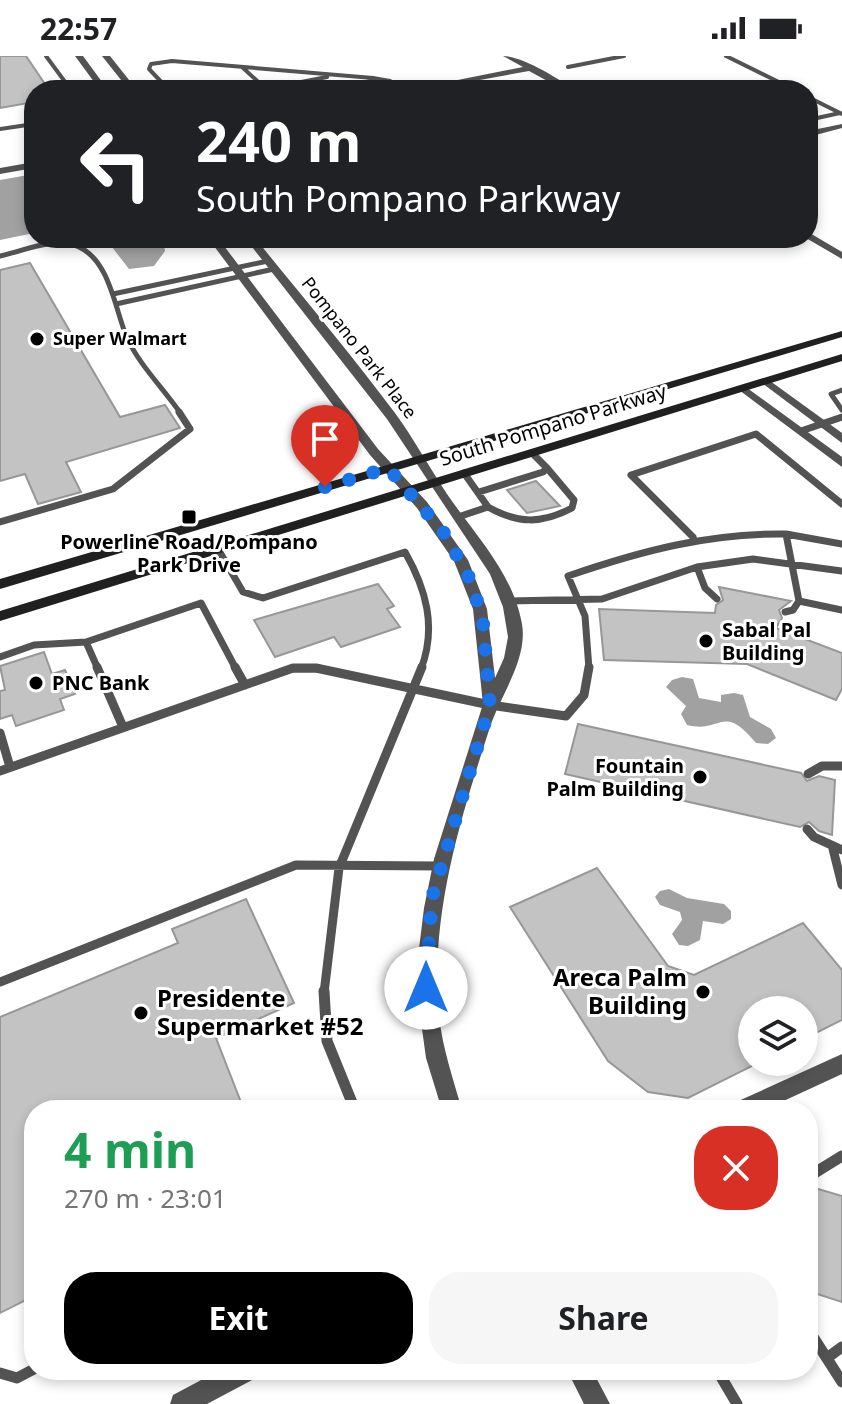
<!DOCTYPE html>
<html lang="en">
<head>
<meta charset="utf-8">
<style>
	body { margin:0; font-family:"Noto Sans",sans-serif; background:#f6f6f6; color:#202124; height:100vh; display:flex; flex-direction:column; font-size:30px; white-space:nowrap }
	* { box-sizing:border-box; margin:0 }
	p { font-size:26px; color:#757577 }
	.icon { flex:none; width:44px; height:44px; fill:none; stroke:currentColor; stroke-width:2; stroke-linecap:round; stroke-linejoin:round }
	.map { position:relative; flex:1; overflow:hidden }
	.details { position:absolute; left:24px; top:1044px; width:794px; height:280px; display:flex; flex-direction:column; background:#fff; border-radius:32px; box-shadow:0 4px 12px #0003 }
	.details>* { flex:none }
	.banner { position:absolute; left:24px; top:24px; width:794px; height:168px; border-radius:32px; box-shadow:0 4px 12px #0003; background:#202124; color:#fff; overflow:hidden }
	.tools { position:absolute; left:738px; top:940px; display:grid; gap:16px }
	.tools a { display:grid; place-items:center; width:80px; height:80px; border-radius:50%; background:#fff; box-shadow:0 4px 12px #0003; font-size:40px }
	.pin { position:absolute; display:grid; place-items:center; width:68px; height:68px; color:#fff; margin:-82px -34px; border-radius:50% 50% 50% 0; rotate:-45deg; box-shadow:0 0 8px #0007 }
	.pin .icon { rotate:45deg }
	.me { position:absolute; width:88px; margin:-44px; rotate:0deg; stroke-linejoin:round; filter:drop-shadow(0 0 6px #0008) }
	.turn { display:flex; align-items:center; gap:28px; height:168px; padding:0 40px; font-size:36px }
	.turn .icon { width:104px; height:104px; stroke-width:2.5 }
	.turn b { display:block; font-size:56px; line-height:68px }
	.round { display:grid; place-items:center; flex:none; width:84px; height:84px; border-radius:32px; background:#f6f6f6 }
	.overview { display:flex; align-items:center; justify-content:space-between; height:136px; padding:0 40px }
	h1 { font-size:48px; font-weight:700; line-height:60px; color:#1e9e55 }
	.action { display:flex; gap:16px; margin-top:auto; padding:16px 40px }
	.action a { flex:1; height:92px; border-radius:32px; background:#000; color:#fff; font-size:32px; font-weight:700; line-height:92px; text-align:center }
	.action a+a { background:#f6f6f6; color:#202124 }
	.status { display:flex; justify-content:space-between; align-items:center; height:56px; padding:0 40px; background:#fff; direction:ltr }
	.status svg { height:22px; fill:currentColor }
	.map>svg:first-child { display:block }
</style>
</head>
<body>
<div class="status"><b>22:57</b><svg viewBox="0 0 49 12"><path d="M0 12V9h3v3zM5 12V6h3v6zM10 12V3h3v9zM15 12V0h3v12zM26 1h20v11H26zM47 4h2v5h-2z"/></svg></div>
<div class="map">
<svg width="842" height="1348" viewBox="0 0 842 1348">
	<rect width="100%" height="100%" fill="#fff"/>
	<!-- water -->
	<path fill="#a1a1a1" d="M34,118V177L0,184V124Z
		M105,182H163L165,195L154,210L129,213Z
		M682,621L693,623L699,642L721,646V639L734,637L743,639L750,661L771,673L776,682L768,688L756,687C722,646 722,678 687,669L681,658L686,650L666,631L672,624Z
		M669,833L687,842L724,848L731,855V863L723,868L703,865L700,884L688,890L679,889L672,878L682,864L680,856L660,849L655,841L660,835Z"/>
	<!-- building -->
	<path fill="#c3c3c3" stroke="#979797" stroke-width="2" d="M0,0H26L49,34H34V46L0,52Z
		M30,207L120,361L165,349L180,372L66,406L81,436L38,448L25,418L0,425V214Z
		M536,425L560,450L527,457L507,434Z
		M378,528L394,550L387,553L400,571L341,591L334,581L275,601L254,564Z
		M719,531L791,545L779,554L782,562L776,572L842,597V633L836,644L747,608L604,604L599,553L715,557L716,549L723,544Z
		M44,596L52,618L65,614L75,638L60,643L64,654L16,670L12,659L0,663V635L5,634L0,610Z
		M578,668L801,717L807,725L819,720L835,724L832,779L819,775L809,766L800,771L565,718Z
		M597,812L668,910L694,919L803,867L842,914V964L804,983V954H752V1010L688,1042L648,1036L608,1005L510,851Z
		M246,843L294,947L216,982L244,1054H34V1240L0,1257V961L178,887L172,873Z
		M808,1130L842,1140V1246L808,1235Z"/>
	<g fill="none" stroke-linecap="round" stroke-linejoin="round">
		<!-- service-far4 -->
		<path stroke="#535353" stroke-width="4" d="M46,0L71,34
			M726,0L795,34
			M242,11L267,34
			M568,11L624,0
			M265,33L327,21
			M169,34L149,13L151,8L172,5L373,22L390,25L405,34
			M323,34L372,25
			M737,34L777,26
			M808,41L842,58
			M808,64L840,57
			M0,73L34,68"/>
		<!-- service-far3 -->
		<path stroke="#535353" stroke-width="5" d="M0,200C23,195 56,180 79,191C110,205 115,254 127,282C140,310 164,333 181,358
			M113,238L268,205
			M116,248L274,213
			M842,334L831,338L842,354"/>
		<!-- service-far2 -->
		<path stroke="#535353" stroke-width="7" d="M801,375L842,361
			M479,436L543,416L547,412L532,397
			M488,451C518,468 542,468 572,452L574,444L547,412
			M458,461L488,451L464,417
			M0,466L113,433L190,373L179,356
			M693,481L631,419L756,378L842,448
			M842,488L786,478L799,545L842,554
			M218,493L243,536L263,542L405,496C426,533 437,571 421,613
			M717,543L705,532L697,511L753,503L842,515
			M509,545L602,543L697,511
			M785,556L793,554L799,545
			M0,601L34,589L86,586
			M98,613L86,586L201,547L236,613
			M291,613H319
			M589,613L585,560L568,520C641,495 708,477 786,478"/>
		<!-- service-far1 -->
		<path stroke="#535353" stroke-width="9" d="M97,611L123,671
			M235,611L245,629
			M0,677L10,711
			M0,715L293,612H316L490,649L566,660L584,639L589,611
			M808,718L822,710H842
			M807,773L814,781L842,794
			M833,793L842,829
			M0,926L296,809L440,810
			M324,937L339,812L422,611"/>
		<!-- service -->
		<path stroke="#535353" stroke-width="11" d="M324,935L327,985L355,1054
			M808,1121L842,1100
			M808,1273L842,1326
			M827,1302L842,1291
			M717,1314L737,1348
			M0,1317L17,1322L34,1313"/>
		<!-- minor -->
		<path fill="#535353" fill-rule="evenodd" d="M503,0C522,0 558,22 574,34H564L529,15L425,34H408L523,11Z
			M842,68V72L808,81V75Z
			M34,106V112L0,118V112Z
			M808,176L842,196V203L806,182Z
			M766,322L842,377V387L762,327L760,325Z
			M743,329L842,401V411L739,334V330Z
			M842,998V1018L764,1054H731L734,1047Z
			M567,1314H592L610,1348H584Z"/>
		<!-- tertiary -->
		<path fill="#535353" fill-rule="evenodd" d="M75,0H83L108,34H100Z
			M102,0H110L137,34H129Z
			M208,182H218L378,393L427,446L468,504L487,553L495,622L504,602L508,581L503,551L490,518L387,363L245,182H255C302,240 350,297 395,357C414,383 429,411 447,438C475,479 513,517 522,568C528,603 501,638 490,671C461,761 432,852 438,948C440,985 452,1019 462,1054H442L426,1002L419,951L418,901L424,852L434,803L483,648L473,553L454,505L417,452L370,399Z
			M220,1314H257L254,1323L207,1348H170L173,1339Z"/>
		<!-- secondary -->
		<path fill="#202020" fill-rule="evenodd" d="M842,275V281L0,533V523Z
			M842,298V305L0,565V555Z"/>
	</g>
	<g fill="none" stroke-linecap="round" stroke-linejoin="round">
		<!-- route -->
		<path stroke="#1a73e8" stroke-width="14" stroke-dasharray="0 25.2" d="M325,431L388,412L445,478L472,527L483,567L490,649L432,842L426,932"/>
	</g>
	<!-- markers -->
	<g fill="#000" stroke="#fff" stroke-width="3">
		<circle cx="37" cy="283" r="8"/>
		<rect x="181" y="453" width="16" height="16" rx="4"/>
		<circle cx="706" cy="585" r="8"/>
		<circle cx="36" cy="627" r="8"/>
		<circle cx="700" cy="721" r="8"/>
		<circle cx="703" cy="936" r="8"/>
		<circle cx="141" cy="957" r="8"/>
	</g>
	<g text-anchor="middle" stroke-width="6" stroke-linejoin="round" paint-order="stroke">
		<!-- far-poi labels -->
		<g font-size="18" font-weight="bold" fill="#000" stroke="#fff" text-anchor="start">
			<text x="53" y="289">Super Walmart</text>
		</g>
		<!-- far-street labels -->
		<g font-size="18" fill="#000" stroke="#fff">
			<text transform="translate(359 292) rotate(52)" y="6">Pompano Park Place</text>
		</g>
		<!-- street labels -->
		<g font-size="20" fill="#000" stroke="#fff">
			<text transform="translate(553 369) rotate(-17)" y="7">South Pompano Parkway</text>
		</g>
		<!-- poi labels -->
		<g font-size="20" font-weight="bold" fill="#000" stroke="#fff" text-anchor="start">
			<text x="189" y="493" text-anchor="middle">Powerline Road/Pompano<tspan x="189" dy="23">Park Drive</tspan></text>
			<text x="722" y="581">Sabal Pal<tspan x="722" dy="23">Building</tspan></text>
			<text x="52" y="634">PNC Bank</text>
			<text x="684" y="717" text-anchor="end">Fountain<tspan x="684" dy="23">Palm Building</tspan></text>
		</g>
		<!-- near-poi labels -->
		<g font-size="24" font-weight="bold" fill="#000" stroke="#fff" text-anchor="end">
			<text x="687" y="930">Areca Palm<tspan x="687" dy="28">Building</tspan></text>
			<text x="157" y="951" text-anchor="start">Presidente<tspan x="157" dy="28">Supermarket #52</tspan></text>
		</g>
	</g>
</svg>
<div class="tools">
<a><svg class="icon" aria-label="layers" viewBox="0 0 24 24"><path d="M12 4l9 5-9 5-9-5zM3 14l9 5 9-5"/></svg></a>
</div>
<div class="pin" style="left:325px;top:431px;background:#d93025"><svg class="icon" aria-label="arrive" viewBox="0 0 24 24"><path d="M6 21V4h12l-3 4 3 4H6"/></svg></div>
<svg class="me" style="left:426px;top:932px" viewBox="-20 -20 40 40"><circle r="19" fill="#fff"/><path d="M0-13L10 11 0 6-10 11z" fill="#1a73e8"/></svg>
<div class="banner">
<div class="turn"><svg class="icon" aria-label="left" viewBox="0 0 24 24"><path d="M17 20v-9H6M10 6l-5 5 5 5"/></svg><div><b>240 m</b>South Pompano Parkway</div></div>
</div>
<section class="details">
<div class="overview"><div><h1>4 min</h1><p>270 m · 23:01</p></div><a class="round" style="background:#d93025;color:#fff"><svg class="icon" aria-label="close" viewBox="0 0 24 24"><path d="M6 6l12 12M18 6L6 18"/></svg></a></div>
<div class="action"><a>Exit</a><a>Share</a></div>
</section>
</div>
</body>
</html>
